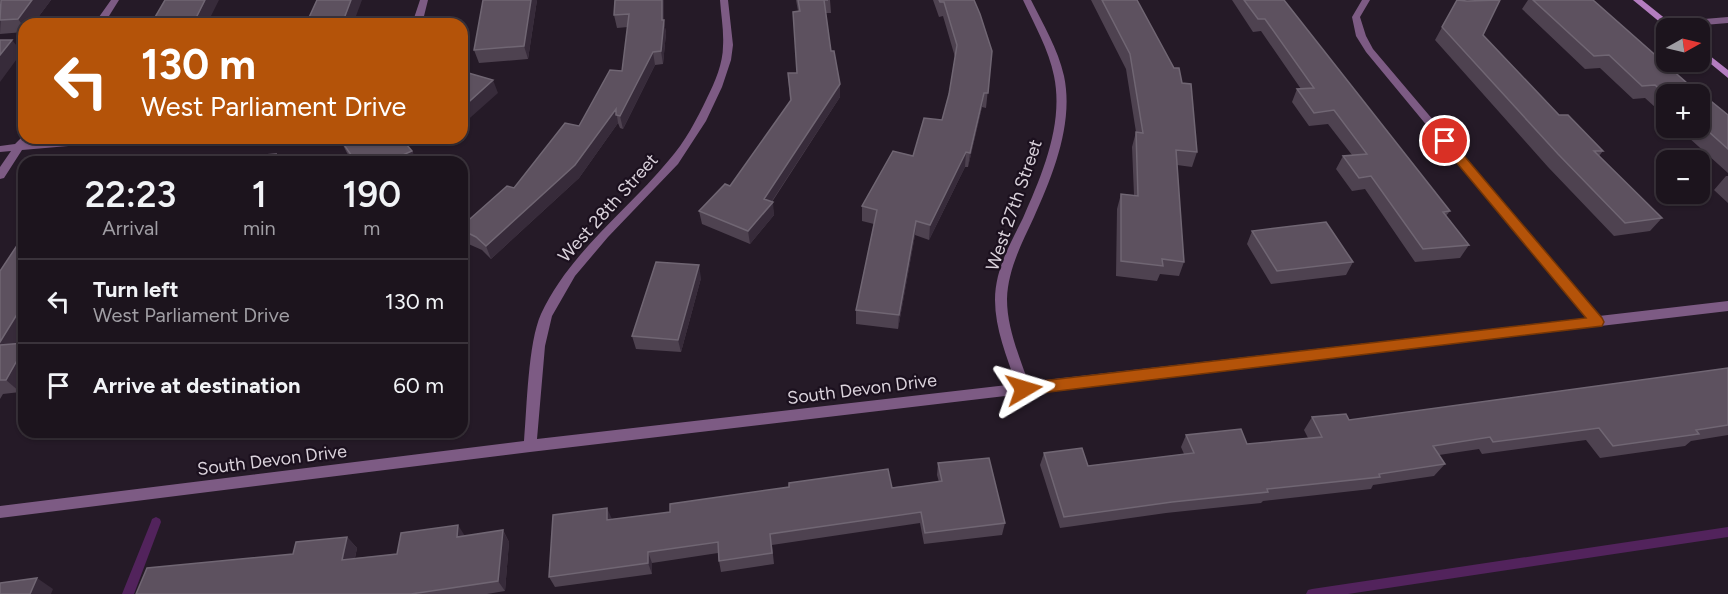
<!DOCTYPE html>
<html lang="en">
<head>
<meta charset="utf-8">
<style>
	body { margin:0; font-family:Figtree,sans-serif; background:#251d26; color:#f1f3f6; height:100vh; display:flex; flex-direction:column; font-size:22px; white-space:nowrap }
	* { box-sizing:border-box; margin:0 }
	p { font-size:20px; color:#a09ea4 }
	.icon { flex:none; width:33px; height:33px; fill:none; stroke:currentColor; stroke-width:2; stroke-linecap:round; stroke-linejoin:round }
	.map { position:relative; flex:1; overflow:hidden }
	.sheet { position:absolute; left:18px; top:156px; width:450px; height:282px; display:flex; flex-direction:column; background:#1c141d; border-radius:18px; box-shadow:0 2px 4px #0004,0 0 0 2px #3a333b }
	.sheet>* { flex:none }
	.guide { position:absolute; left:18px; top:18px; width:450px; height:126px; border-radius:18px; box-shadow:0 2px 4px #0004,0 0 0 2px #3a333b; background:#b45309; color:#fff; overflow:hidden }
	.needle { width:39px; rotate:82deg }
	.buttons { position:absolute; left:1656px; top:18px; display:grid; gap:12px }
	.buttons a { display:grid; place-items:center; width:54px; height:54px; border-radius:12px; background:#1c141d; box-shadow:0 2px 4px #0004,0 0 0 2px #3a333b; font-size:30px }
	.pin { position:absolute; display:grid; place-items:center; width:51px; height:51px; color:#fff; margin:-26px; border:3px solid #fff; border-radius:50%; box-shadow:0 2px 6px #0007 }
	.me { position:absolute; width:66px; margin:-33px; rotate:83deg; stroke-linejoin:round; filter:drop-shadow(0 0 4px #0008) }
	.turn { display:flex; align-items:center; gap:21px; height:126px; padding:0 24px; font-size:27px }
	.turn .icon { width:78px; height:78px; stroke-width:2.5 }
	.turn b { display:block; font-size:42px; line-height:51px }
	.eta { display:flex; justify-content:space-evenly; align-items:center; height:102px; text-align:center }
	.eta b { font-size:36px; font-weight:600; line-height:42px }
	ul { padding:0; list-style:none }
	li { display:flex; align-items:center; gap:18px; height:84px; padding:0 24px; border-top:2px solid #3a333b }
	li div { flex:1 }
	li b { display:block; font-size:22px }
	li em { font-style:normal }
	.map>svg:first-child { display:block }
</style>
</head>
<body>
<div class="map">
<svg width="1728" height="594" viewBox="0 0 1728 594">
	<rect width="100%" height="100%" fill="#251a27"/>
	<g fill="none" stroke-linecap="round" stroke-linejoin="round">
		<!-- stream -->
		<path fill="#52235c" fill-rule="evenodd" d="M156,517L160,519L161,522L134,594H122L151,522L152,519Z
			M1728,527V537L1348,594H1306L1308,590L1312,589Z"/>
		<!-- street -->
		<path fill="#7d5b84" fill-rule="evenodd" d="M111,0H119L104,24H94Z
			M420,0H428L422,24H412Z
			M720,0H728L733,45L731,60L722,87L706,121L678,164L608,237L575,276L552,316L545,346L537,439L1016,384C1007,357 995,329 995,300C995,270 1010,244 1023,218C1042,175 1064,124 1054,76C1049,50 1034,24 1023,0H1031C1043,24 1058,49 1064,76C1074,123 1053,175 1034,217C1022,243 1008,269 1007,299C1007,328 1019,355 1028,382L1586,318L1366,52L1356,36L1352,17L1362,0H1370L1360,17L1366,36L1373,49L1599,316L1728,301V311L530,452L0,518V506L524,441C527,407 528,343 541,314C570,252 626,212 669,160C685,142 697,119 707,98C715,82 723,63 723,46C724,31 721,15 720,0Z
			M1728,17V23L1668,28L1663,25L1668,22Z
			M24,135V138H30L27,143L88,138H131L126,141L22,150L4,178L0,179V167L11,151L0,152V146L15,144Z"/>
		<!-- secondary -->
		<path fill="#b47dc0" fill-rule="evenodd" d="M1633,0H1642L1677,28H1667Z
			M1700,48L1728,70V78L1700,55Z"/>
	</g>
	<!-- wall -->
	<path fill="#4e4250" d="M1,0H51L33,24H24V32L0,34Z
		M537,0L528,59L479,63L474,50Z
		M615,0L664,22L666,33L663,64L655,65L623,129L620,128L618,123L579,178L491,259L482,250L464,242L462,236V226L514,188L579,126L622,71L628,27L617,28L614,15Z
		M796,0H830L831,13H826L831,51L840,97L772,202L774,215L750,244L702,224L699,211L730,186L790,101L788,73H797L798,11Z
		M933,0H974L992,51L986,108L982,107L968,167H965L929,240L915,235L898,329L856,324V310L874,224L862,221V206L913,156L942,120L949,94L955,57L943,16L939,17Z
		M1091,0H1137L1197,152L1192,167L1177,165L1184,262L1179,276L1160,274L1157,281L1116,276L1117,209L1121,194L1134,195L1132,147L1136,132L1126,69Z
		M1232,0H1284L1450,211L1446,216L1469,245L1460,258L1415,262L1365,189L1352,191L1336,169L1343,156L1352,155L1328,124L1309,126L1292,102L1297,89H1301L1261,31L1253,32Z
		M1457,0L1483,35L1559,115L1603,151L1599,156L1662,218L1650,231L1614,236L1548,167L1435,40Z
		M1528,0H1593L1704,98L1728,115V173L1678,128H1700V94H1666V117L1645,98L1633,99L1600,68L1585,69L1522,9Z
		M340,139L412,151L417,162H354L347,153Z
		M1726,176H1728V203L1714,190Z
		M1252,231L1353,262L1346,275L1271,284L1247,244Z
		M24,235V337L21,343L20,392L3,394L0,399V271Z
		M701,278L681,352L636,349L632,336Z
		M1728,368V435L1691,441L1685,446L1600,458L1586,440L1482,454L1479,449L1439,455L1445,464L1434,476L1373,485L1371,489L1263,501L1261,503L1166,513L1060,528L1040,465L1044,453L1088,466L1184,454L1181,447L1186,435L1247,444L1308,438L1304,430L1312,417L1349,420Z
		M938,463L1005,523L1002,535L924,544L920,523L772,545L774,564L721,572L719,561L718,553L652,563V574L555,587L549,577L612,519L939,482L937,475Z
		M503,530L509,542L505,591L487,594H136L293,554L347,537L357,548L355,558L397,554L465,536Z"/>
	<!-- shaded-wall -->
	<path fill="#372b3a" d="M32,0H51L33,24H24V27L18,19Z
		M205,0H219L207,24H193Z
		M351,0H362L353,24H342Z
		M531,0H537L528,59L524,46Z
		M662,0H664V22L666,33L663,64L661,51Z
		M12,40L22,52L0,82V55Z
		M653,52L655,65L623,129L620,116Z
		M493,80L498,93L462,125V108Z
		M840,84V97L766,210L773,202L774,215L750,244L748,231L764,199Z
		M984,93L982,107L968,167L970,153Z
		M616,109L618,123L579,178L491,259L486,246Z
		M412,151L417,162H387Z
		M966,152L965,167L929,240L930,225Z
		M276,154L281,162H273Z
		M916,221L915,235L898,329L899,315Z
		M699,265L701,278L681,352L678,340Z
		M24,303V337L12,358L0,347V342Z
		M24,348V385L20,392L6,380Z
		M607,508L612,519L607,520Z
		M458,525L465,536L457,537Z
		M503,530L509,542L505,591L498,581Z
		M347,537L357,548L352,571L342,560Z
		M648,552L652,563V574L648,563Z
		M37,578L53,589L51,594H30Z"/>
	<!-- building -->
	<path fill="#5d515f" stroke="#706673" stroke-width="1.5" d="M1,0H32L18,19L0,20Z
		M165,0H205L193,24H151Z
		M317,0H351L342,24H306Z
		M483,0H531L524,46L474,50Z
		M615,0H662V20H664L661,51L653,52L620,116L616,115V109L575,165L486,246L476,237L462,230V226L507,186L514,188L565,123L579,126L610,70L622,71L629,14L614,15Z
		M798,0H828H824L831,51H834L840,84L764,199L773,202L748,231L699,211L725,184L730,186L791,100L788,73H797L793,12L800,11Z
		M939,0H974L980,14L992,51L988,93H984L970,153L966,152L930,225L916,221L899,315L856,310L877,210L862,206L893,151L913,156L924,118L942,120L949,94L957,45L944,2H940Z
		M1102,0H1137L1174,68H1179L1182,83L1191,84L1197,152L1176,150L1184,262L1162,259L1163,266L1121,261V194L1138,196L1136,132L1143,133L1130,54Z
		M1244,0H1284L1450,211L1443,212L1469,245L1423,249L1371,176L1359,178L1343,156L1367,154L1334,110L1314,113L1297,89L1314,88L1265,19H1258Z
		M1457,0L1467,1L1500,0L1483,35L1559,115H1568L1603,151H1594L1662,218L1625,223L1558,154L1442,27Z
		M1533,0H1593L1704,98H1707L1728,115V149L1700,124V94H1666V95L1655,85L1642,86L1609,55L1594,56Z
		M0,40H12L0,55Z
		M465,72L493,80L462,108V74Z
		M344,138H401L412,151L387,162H356L340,139Z
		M276,154L273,162H237L239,157Z
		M1326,222L1353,262L1277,271L1252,231Z
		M24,235V303L0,342V271Z
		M656,262L699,265L678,340L632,336Z
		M24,343V348L6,380H0V345Z
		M1728,368V425L1696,430L1699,434L1613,446L1599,428L1493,442L1490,437L1433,446L1445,464L1379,474L1380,477L1267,489L1268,492L1172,502L1064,517L1044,453L1082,448L1088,466L1194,453L1186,435L1241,429L1247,444L1322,437L1312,417L1346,414L1349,420Z
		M989,458L1005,523L925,533L921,512L770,534L772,553L719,561L718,542L648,552V563L549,577L553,515L607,508V520L670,512V504L789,487V483L888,469L892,488L942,481L938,463Z
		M458,525L457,537L503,530L498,581L411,594H136L147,568L293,554L296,542L347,537L342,560L397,554L401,533Z
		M37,578L30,594H0V583Z"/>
	<!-- route -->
	<path fill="#b45309" stroke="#753606" stroke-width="1.5" d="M1445,137L1449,138L1602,318L1604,322L1602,326L1024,395L1018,393L1016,389L1018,385L1024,383L1586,318L1441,144V138Z"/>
	<g text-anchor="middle" stroke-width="4.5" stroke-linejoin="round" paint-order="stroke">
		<!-- street labels -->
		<g font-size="18" fill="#dad2db" stroke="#1b101e">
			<text transform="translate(1014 205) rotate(-71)" y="6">West 27th Street</text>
			<text transform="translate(608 208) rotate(-48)" y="6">West 28th Street</text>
			<text transform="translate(862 389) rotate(-7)" y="6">South Devon Drive</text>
			<text transform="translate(272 460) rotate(-7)" y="6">South Devon Drive</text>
		</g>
	</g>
</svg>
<div class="buttons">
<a><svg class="needle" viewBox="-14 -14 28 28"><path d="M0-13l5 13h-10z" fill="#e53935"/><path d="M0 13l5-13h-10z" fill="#a09ea4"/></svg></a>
<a>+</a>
<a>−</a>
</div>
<div class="pin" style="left:1445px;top:141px;background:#d93025"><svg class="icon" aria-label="arrive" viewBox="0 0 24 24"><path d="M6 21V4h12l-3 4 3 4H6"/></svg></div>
<svg class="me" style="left:1024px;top:389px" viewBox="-20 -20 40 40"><path d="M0-17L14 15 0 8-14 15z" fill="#b45309" stroke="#fff" stroke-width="4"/></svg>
<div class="guide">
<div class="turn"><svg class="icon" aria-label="left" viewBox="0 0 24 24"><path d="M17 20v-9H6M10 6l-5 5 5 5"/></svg><div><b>130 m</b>West Parliament Drive</div></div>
</div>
<section class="sheet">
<div class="eta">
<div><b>22:23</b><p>Arrival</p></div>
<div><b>1</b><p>min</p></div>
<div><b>190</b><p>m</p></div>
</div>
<ul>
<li><svg class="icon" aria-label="left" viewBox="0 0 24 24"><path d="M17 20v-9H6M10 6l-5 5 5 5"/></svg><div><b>Turn left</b><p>West Parliament Drive</p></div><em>130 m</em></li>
<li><svg class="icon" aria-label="arrive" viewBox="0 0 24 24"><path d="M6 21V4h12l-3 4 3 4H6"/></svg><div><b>Arrive at destination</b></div><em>60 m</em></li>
</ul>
</section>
</div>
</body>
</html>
